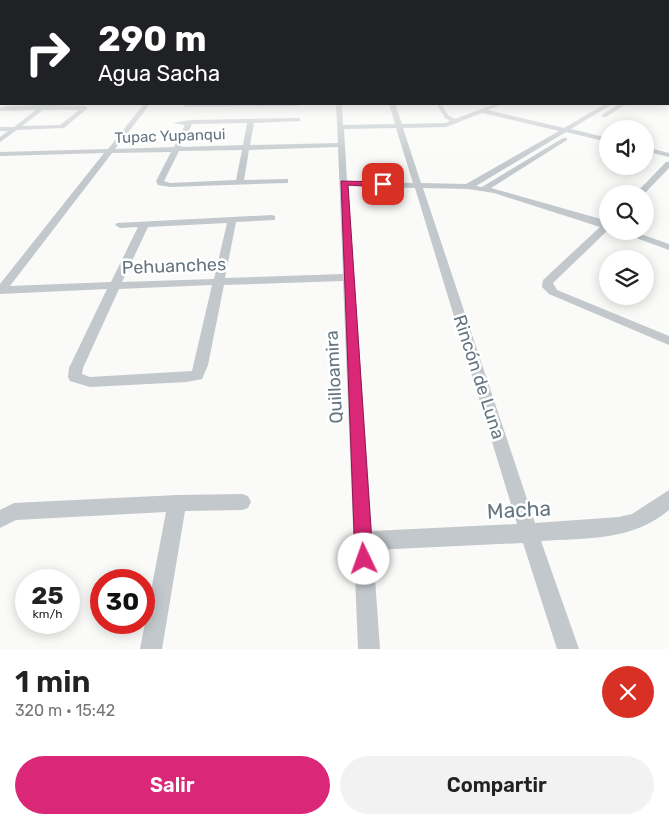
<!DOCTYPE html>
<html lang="es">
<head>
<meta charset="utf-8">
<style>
	body { margin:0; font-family:Rubik,sans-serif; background:#f2f2f2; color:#222; height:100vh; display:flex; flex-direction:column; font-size:19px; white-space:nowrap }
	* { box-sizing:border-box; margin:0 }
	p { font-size:16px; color:#767676 }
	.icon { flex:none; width:28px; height:28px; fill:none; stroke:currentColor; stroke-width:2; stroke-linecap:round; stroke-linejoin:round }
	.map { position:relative; height:649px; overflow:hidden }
	.panel { display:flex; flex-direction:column; background:#fff; flex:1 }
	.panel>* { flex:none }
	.hud { position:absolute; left:0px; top:0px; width:670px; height:105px; box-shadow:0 2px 12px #0003; background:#202124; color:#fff; overflow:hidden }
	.buttons { position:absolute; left:599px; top:120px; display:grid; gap:10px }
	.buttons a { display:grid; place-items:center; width:55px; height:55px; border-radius:50%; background:#fff; box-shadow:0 2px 12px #0003; font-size:25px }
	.speed { position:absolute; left:15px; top:569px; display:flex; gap:10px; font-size:25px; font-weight:700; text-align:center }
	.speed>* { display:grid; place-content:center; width:65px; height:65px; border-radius:50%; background:#fff; box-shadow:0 2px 12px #0003; line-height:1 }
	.speed small { font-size:12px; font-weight:400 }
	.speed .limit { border:8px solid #d22; background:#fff; color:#111 }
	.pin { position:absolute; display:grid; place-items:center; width:42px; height:42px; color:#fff; margin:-21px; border-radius:10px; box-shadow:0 2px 8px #0006 }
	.me { position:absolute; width:55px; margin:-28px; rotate:357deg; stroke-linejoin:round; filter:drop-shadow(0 0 4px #0008) }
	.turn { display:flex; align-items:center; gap:18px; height:105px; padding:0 15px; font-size:22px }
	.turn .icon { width:65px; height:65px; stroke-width:2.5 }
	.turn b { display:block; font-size:35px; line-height:42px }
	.round { display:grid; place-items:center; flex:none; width:52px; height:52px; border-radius:26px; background:#f2f2f2 }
	.head { display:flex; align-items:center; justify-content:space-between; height:85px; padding:0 15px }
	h1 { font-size:30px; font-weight:600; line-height:38px }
	.action { display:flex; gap:10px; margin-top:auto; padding:10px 15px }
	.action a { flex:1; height:58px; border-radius:30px; background:#db2777; color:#fff; font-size:20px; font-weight:600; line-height:58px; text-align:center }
	.action a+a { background:#f2f2f2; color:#222 }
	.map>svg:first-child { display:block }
</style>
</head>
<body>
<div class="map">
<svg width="669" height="649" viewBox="0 0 669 649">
	<rect width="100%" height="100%" fill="#fafaf8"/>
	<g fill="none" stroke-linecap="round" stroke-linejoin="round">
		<!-- minor -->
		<path fill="#c3c8cc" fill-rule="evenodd" d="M0,89H1V93H0Z
			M144,104H150L115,149L174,147L185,125L173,123L190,120L299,118L301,121L254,123L250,145L338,143L336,104H342L343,125L395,124L389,104H395L402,124L445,123L450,121L445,118L437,104H446L442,106L449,116L455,119L495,104H502L488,110L564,128L605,104H612L571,129L608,138V142L566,132L476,186L482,187L563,138H567V140L491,188L608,221V230L553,283L557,290L669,336V345L549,294L542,287L543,280L600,227L494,193L468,189L423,188L535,523L619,517L632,514L669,490V510C633,541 586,538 541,541L579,649H557L523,543L373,550L380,649H358L343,281L224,285L208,365L202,379L187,382L90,387L70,381L68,377L69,368L107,289L0,294V284L104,153L0,156V152L108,149ZM482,113L559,131L466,184L421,183L403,128L446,127ZM247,123L243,145L181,147L192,124ZM396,128L413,183L347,181L344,129ZM338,147L343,274L225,278L236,222L275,220V216L272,215L117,223L115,225L120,228L138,227L111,282L10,286L112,153L171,152L156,181L158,185L170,187L285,183H288V179L244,180L249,150ZM242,150L236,180L170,183L164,181L179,151ZM348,186L415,188L517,524L372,531ZM227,223L214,279L122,282L148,227ZM212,285L192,371L90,377L82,374L83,368L119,289Z
			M185,104H300L297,106L183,107Z
			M619,104H626L606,117H602V115Z
			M44,105L85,106L88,108L64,128L17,130L0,142V137L8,131H0V127H14L36,110L0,111V107ZM43,110H79L60,125L22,126Z
			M645,147L669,153V157L645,151Z
			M666,162H669V168L644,194H635Z
			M617,231H632L669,244V250Z
			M242,494L248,496L251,502L248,508L242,510L185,511L162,649H140L166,512L16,520L0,528V510L14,503L177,495Z"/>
	</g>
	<!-- sky -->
	<linearGradient id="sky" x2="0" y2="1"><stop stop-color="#96bcdc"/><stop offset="0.45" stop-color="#fdfdfc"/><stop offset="1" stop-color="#fdfdfc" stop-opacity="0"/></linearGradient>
	<rect width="669" height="165" fill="url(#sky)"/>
	<!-- route -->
	<path fill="#db2777" stroke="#8e194d" d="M341,181L383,182L387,184L383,187L348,185L373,559L370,565L364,568L358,565L355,559Z"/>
	<g text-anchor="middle" stroke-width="5" stroke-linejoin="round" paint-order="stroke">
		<!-- far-street labels -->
		<g font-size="15" fill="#657683" stroke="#fff">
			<text transform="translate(170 136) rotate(-2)" y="5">Tupac Yupanqui</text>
		</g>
		<!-- street labels -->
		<g font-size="18" fill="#657683" stroke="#fff">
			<text transform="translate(174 266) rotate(-2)" y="6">Pehuanches</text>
			<text transform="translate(334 377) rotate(-93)" y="6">Quilloamira</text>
			<text transform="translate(479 377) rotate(72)" y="6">Rincón de Luna</text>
		</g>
		<!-- near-street labels -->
		<g font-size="21" fill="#657683" stroke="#fff">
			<text transform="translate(519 510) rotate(-3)" y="7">Macha</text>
		</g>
	</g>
</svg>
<div class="buttons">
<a><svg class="icon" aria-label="sound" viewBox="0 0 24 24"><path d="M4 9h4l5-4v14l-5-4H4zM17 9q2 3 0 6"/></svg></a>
<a><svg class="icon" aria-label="search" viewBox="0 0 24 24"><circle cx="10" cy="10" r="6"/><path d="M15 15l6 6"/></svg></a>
<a><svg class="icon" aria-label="layers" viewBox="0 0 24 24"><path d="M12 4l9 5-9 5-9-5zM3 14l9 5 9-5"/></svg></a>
</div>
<div class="speed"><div>25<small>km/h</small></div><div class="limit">30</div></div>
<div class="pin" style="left:383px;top:184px;background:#d93025"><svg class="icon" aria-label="arrive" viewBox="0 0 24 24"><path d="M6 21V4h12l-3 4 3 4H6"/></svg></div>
<svg class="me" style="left:364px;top:559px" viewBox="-20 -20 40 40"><circle r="19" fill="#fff"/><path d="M0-13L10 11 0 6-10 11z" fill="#db2777"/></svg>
<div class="hud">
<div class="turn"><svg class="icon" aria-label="right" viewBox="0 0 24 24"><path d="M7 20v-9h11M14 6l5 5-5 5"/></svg><div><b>290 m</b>Agua Sacha</div></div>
</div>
</div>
<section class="panel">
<div class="head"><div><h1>1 min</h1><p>320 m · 15:42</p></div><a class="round" style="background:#d93025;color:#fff"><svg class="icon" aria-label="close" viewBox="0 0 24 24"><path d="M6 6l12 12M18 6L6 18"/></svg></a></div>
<div class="action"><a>Salir</a><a>Compartir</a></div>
</section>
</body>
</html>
